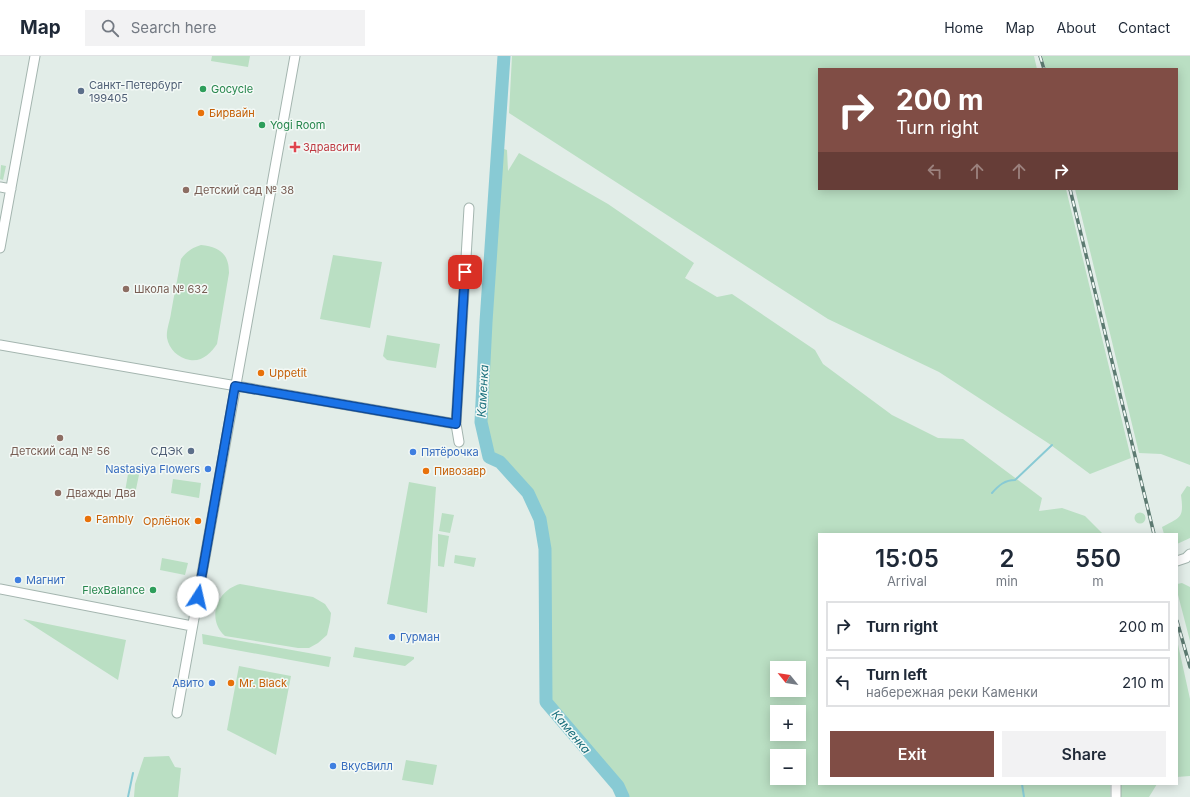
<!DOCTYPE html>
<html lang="en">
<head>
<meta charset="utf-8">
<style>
	body { margin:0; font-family:Inter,sans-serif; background:#f2f2f3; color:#1f2937; height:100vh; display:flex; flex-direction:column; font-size:15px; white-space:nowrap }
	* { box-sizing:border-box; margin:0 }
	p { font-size:13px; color:#747a83 }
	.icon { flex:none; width:22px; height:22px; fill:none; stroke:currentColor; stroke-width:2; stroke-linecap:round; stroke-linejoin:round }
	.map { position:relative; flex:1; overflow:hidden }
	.sheet { position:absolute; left:818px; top:477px; width:360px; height:252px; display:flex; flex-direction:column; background:#fff; border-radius:0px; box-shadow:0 2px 10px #0003 }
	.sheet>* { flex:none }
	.hud { position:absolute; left:818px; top:12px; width:360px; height:122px; border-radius:0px; box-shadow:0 2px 10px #0003; background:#804d45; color:#fff; overflow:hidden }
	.needle { width:26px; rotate:300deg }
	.tools { position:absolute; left:770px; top:605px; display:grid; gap:8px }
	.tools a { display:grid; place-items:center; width:36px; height:36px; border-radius:0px; background:#fff; box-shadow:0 2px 10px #0003; font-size:20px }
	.pin { position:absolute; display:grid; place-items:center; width:34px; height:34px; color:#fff; margin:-17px; border-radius:8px; box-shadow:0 2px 6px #0006 }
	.me { position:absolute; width:44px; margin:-22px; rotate:10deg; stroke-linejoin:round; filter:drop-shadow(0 0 3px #0008) }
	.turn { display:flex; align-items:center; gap:14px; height:84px; padding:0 12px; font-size:18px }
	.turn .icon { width:52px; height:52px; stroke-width:2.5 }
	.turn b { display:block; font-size:28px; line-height:34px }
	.lanes { display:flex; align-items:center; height:38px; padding:0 12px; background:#0003; justify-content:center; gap:20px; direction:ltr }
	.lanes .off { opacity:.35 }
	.eta { display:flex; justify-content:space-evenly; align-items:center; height:68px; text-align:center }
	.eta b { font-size:24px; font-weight:600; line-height:28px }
	.action { display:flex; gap:8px; margin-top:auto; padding:8px 12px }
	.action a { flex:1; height:46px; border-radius:0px; background:#804d45; color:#fff; font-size:16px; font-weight:600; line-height:46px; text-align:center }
	.action a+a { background:#f2f2f3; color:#1f2937 }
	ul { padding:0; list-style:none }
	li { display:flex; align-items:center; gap:12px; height:50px; margin:0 8px 6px; padding:0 4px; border:2px solid #e0e1e3; border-radius:0px }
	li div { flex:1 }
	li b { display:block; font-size:15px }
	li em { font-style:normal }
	header { display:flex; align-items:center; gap:24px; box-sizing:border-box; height:56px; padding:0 20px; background:#fff; border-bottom:1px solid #e0e1e3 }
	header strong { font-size:19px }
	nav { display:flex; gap:22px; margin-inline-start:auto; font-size:14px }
	.search { width:280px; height:36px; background:#f2f2f3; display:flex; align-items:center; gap:10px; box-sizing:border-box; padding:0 14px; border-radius:0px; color:#747a83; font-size:15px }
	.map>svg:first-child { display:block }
</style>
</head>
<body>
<header>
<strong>Map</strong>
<div class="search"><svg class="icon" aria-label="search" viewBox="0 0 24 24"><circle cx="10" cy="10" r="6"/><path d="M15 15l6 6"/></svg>Search here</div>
<nav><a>Home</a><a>Map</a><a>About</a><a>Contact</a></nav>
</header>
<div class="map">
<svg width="1190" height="741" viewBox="0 0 1190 741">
	<rect width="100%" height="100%" fill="#e2ede8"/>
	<!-- green -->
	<path fill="#badfc3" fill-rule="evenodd" d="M212,0H250L248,11L211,5Z
		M512,0H1034L1037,13H819V133H1066L1131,402L1090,418L1048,387L939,316L828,263L509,57Z
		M1042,0H1190V409L1161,398L1139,397L1075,133H1177V13H1046Z
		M498,91L507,94L508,115L519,97L608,148L694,207L685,222L717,241L732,238L815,294L823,308L892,359L938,382L963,383L1042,442L1039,455L1062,452L1085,460L1103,478H819V728H1110V741H627L622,729L549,648L548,514L544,461L528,437L500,406L489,401L481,366L486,266ZM777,612H799V634H777ZM777,656H799V678H777ZM777,700H799V722H777Z
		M1,109L6,110L3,124L0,123Z
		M201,189C220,191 229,198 229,217L217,288C211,297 202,306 190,304C178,302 169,293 167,282C166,274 170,265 171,257C174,239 178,221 181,203C187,195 192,192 201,189Z
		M333,199L382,206L370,272L320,263Z
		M387,279L440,288L436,312L387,304L383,300Z
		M129,412L140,414L135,438L125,436Z
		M173,423L201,427L199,442L171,437Z
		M409,426L436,431L427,557L387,548Z
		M1187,430L1190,431V482L1177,488V478H1164L1162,471C1181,461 1184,462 1181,439Z
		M1134.5 462a5.5 5.5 0 1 1 11 0a5.5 5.5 0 1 1-11 0Z
		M442,457L454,459L450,477L439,475Z
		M438,478L449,480L444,511L438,510Z
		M455,499L476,502L474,511L454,507Z
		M162,502L188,507L185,519L160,514Z
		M1182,527L1190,531V585L1177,535V528Z
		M240,528L313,541L325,548L331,557L330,566L327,579L318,587L309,592H298L225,580C206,563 217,534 240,528Z
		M23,563L126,584L118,624Z
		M202,578L331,601L329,611L203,588Z
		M1177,584L1190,643V720L1177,721Z
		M355,591L414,601V603L405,610L353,601Z
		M239,610L291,620L276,699L227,674Z
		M169,700L175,711L181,712L178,741H134L135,728L144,701Z
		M406,704L437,709L433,729L402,724Z
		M1121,728H1157L1149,741H1121Z"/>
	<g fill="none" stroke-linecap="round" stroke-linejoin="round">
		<!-- stream -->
		<path stroke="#88cad4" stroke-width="2" d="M992,437C999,429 1005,424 1015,424L1052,389
			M1022,728L1024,741
			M128,741L133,717"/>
		<!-- river -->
		<path stroke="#88cad4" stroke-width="13" d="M504,0L486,266L481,366L489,401L500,406L528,437L540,463L545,493L546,646L618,730L623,741"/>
		<!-- minor casing -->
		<g stroke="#a4b5af" stroke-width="11">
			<path id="minor" d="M0,131L11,133
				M0,192L35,0
				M0,289L456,368
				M459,386L456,368L469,152
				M1177,505L1186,502L1190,498
				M0,533L192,570
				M177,657L295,0
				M1116,741V728"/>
		</g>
		<!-- minor -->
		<use href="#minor" stroke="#fff" stroke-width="9"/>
		<!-- rail casing -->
		<g stroke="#5c7a71" stroke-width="3.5">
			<path id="rail" d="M1040,0L1044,13
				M1070,133L1154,478
				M1177,565L1190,611"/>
		</g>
		<!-- rail -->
		<use href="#rail" stroke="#f3f9f6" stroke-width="2" stroke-dasharray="6" stroke-linecap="butt"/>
	</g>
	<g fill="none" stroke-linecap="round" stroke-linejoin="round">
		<!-- route casing -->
		<g stroke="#114b97" stroke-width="10">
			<path id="route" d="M198,541L235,330L456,368L465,216"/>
		</g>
		<!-- route -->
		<use href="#route" stroke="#1a73e8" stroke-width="7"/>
	</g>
	<!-- markers -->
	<g fill="#2e9e5b" stroke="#f3f9f6" stroke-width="1.5">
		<circle cx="203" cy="33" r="4"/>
		<circle cx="262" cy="69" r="4"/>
		<circle cx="153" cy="534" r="4"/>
	</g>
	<g fill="#5c6f8a" stroke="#f3f9f6" stroke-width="1.5">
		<circle cx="81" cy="35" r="4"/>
		<circle cx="191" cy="395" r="4"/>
	</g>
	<g fill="#e8710a" stroke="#f3f9f6" stroke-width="1.5">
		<circle cx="201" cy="57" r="4"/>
		<circle cx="261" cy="317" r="4"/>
		<circle cx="426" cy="415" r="4"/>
		<circle cx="88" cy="463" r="4"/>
		<circle cx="198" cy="465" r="4"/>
		<circle cx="231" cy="627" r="4"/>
	</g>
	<path fill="#e0444e" stroke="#f3f9f6" stroke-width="1.5" d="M293 85h4v4h4v4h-4v4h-4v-4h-4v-4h4z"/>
	<g fill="#8d6e63" stroke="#f3f9f6" stroke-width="1.5">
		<circle cx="186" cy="134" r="4"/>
		<circle cx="126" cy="233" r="4"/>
		<circle cx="60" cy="382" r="4"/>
		<circle cx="58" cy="437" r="4"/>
	</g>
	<g fill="#3f7fe0" stroke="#f3f9f6" stroke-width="1.5">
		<circle cx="413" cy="396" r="4"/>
		<circle cx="208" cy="413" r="4"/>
		<circle cx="18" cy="524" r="4"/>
		<circle cx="392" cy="581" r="4"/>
		<circle cx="212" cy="627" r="4"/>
		<circle cx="333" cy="710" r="4"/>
	</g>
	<g text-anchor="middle" stroke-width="3" stroke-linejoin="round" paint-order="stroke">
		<!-- service labels -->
		<g font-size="11" fill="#4e5e75" stroke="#f3f9f6" text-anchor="start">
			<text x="89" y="33">Санкт-Петербург<tspan x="89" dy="13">199405</tspan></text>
			<text x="183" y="399" text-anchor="end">СДЭК</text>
		</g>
		<!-- leisure labels -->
		<g font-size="11" fill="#27864d" stroke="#f3f9f6" text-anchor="start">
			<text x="211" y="37">Gocycle</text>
			<text x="270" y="73">Yogi Room</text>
			<text x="145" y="538" text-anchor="end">FlexBalance</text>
		</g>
		<!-- food labels -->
		<g font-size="11" fill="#c56008" stroke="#f3f9f6" text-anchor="start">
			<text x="209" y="61">Бирвайн</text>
			<text x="269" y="321">Uppetit</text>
			<text x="434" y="419">Пивозавр</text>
			<text x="96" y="467">Fambly</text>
			<text x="190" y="469" text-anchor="end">Орлёнок</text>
			<text x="239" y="631">Mr. Black</text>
		</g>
		<!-- health labels -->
		<g font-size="11" fill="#be3a42" stroke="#f3f9f6" text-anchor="start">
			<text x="303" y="95">Здравсити</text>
		</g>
		<!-- education labels -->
		<g font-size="11" fill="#785e54" stroke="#f3f9f6" text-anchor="start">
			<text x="194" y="138">Детский сад № 38</text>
			<text x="134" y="237">Школа № 632</text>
			<text x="60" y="399" text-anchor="middle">Детский сад № 56</text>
			<text x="66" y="441">Дважды Два</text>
		</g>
		<!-- shop labels -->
		<g font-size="11" fill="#366cbe" stroke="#f3f9f6" text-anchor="start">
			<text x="421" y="400">Пятёрочка</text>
			<text x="200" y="417" text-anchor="end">Nastasiya Flowers</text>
			<text x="26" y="528">Магнит</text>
			<text x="400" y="585">Гурман</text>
			<text x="204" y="631" text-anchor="end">Авито</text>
			<text x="341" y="714">ВкусВилл</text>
		</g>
		<!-- water labels -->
		<g font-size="12" font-style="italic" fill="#196f7d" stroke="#f3f9f6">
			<text transform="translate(483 335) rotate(-87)" y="4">Каменка</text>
			<text transform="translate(571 676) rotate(50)" y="4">Каменка</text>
		</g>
	</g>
</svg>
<div class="tools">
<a><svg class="needle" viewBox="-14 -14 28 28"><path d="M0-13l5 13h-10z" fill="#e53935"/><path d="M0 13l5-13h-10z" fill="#747a83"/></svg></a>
<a>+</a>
<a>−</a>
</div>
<div class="pin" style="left:465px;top:216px;background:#d93025"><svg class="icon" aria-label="arrive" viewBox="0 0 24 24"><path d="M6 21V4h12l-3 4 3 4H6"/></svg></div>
<svg class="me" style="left:198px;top:541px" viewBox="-20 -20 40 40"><circle r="19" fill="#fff"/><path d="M0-13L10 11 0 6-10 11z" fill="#1a73e8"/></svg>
<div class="hud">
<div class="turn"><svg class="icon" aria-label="right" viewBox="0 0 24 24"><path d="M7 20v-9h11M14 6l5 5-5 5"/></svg><div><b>200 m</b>Turn right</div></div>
<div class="lanes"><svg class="icon off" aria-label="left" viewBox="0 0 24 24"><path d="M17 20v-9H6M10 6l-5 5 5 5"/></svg><svg class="icon off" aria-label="ahead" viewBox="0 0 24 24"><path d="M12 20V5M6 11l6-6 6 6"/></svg><svg class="icon off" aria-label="ahead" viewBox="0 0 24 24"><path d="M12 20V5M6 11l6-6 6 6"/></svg><svg class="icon" aria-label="right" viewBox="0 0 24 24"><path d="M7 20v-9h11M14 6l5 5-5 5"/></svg></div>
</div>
<section class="sheet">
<div class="eta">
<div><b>15:05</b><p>Arrival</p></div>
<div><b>2</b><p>min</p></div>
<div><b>550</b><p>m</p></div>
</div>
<ul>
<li><svg class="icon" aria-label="right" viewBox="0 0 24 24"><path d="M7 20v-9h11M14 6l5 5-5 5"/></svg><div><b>Turn right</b></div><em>200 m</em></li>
<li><svg class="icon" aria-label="left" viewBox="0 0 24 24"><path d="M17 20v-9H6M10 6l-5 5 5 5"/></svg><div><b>Turn left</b><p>набережная реки Каменки</p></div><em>210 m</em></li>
</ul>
<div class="action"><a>Exit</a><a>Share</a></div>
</section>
</div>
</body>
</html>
